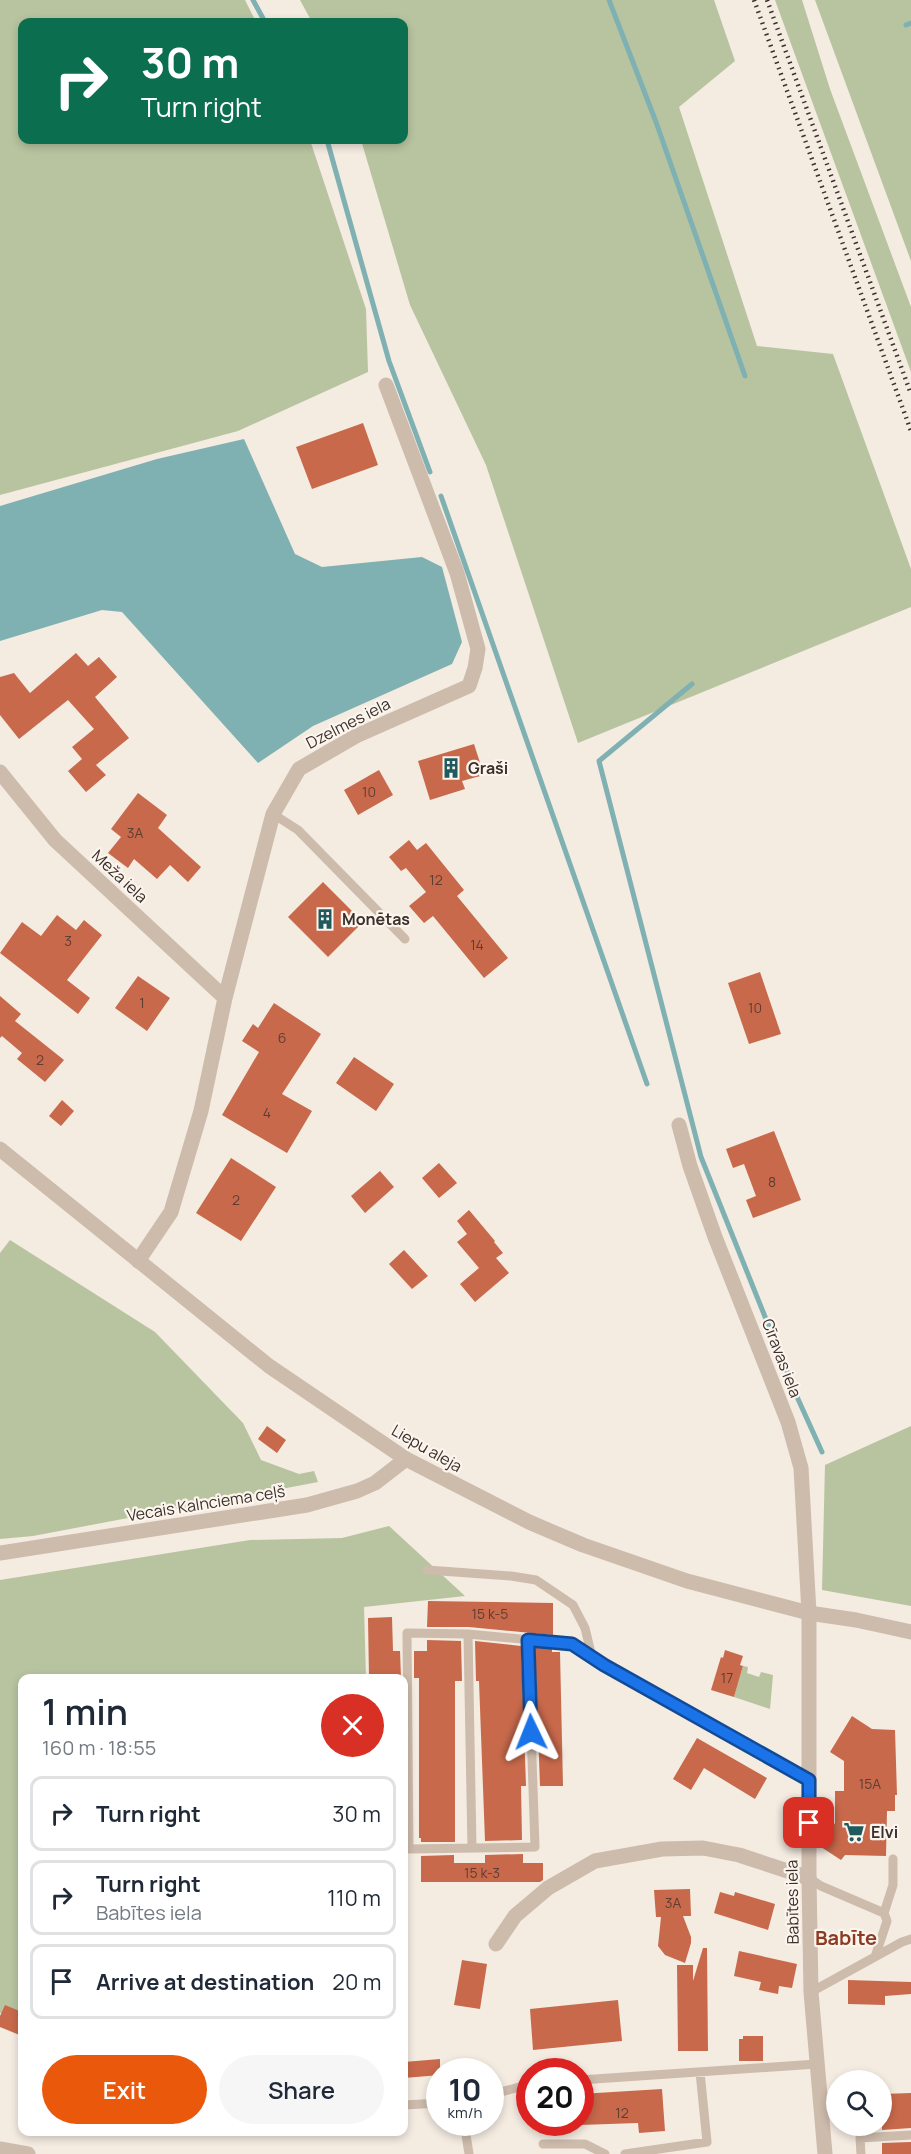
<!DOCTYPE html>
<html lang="en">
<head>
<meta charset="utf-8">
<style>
	body { margin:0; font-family:Manrope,sans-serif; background:#f6f6f7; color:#1f2937; height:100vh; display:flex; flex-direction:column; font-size:22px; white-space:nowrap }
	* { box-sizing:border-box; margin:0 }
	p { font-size:20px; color:#747a83 }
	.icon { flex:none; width:33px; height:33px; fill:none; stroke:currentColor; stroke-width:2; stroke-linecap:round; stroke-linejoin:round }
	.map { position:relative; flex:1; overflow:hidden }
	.details { position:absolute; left:18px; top:1674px; width:390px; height:462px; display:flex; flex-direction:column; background:#fff; border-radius:12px; box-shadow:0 3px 9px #0003 }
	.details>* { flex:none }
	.guide { position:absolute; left:18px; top:18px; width:390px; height:126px; border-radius:12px; box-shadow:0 3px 9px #0003; background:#0b6e4f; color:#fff; overflow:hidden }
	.buttons { position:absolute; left:826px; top:2070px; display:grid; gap:12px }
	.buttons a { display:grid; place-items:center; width:66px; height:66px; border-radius:50%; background:#fff; box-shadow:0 3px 9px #0003; font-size:30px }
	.speed { position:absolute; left:426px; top:2058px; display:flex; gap:12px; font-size:30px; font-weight:700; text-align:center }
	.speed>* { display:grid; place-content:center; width:78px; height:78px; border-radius:50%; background:#fff; box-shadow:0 3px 9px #0003; line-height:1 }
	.speed small { font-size:15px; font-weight:400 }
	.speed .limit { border:9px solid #d22; background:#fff; color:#111 }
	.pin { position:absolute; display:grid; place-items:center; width:51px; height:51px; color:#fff; margin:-26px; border-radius:12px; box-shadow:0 3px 9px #0006 }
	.me { position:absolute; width:66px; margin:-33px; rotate:358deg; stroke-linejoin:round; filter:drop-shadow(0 0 4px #0008) }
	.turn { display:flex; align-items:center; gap:21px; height:126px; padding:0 24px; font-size:27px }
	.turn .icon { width:78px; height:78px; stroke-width:2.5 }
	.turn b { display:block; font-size:42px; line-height:51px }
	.round { display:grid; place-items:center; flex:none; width:63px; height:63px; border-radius:32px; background:#f6f6f7 }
	.headline { display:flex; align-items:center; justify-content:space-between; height:102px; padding:0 24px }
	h1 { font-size:36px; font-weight:600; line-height:45px }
	.button { display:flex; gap:12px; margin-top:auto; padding:12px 24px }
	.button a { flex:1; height:69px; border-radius:36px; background:#ea580c; color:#fff; font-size:24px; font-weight:600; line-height:69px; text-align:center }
	.button a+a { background:#f6f6f7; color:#1f2937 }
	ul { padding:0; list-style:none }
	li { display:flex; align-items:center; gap:18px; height:75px; margin:0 12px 9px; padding:0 12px; border:3px solid #e0e1e3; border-radius:12px }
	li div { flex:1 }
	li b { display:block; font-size:22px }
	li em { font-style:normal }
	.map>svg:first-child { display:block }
</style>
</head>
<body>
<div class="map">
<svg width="911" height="2154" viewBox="0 0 911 2154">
	<rect width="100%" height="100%" fill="#f4ebe1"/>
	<!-- green -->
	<path fill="#b8c4a0" d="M0,0H245L256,22H22V140H310L366,309L368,372L238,431L0,495Z
		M300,0H714L735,61L679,107L757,346L833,354L911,569V607L578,743L486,465L410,305L361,140H404V22H312Z
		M775,0H802L830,89L911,307V372Z
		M815,0H911V261Z
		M10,1240L155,1332L243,1423L261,1460L299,1474L314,1471L318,1482L33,1536L0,1539V1253Z
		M911,1426V1606L822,1590L825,1465Z
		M389,1526L465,1596L364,1607L366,1678H22V2015L0,2013V1580L250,1540L342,1538Z
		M743,1666L748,1667L747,1673L759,1677L761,1672L773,1675L770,1709L734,1697Z"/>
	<!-- water -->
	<path fill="#7fb0b2" d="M244,439L295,554L322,567L422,557L442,567L462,642L452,664L313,726L258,763L122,612L102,610L0,641V506L157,459Z"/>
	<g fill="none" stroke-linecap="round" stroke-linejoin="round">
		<!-- stream -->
		<path stroke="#7fb0b2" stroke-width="5" d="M253,0L265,22
			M609,0L656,122L745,376
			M906,25L911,23
			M327,140L389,361L430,472
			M441,496L647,1084
			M692,684L599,761L701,1157L798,1399L822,1452"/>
	</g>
	<!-- building -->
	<path fill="#c8694b" d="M363,423L378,465L312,489L296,447Z
		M76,653L88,666L99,657L117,677L95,697L129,738L96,765L106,775L86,792L68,771L82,759L72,747L94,729L68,700L19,739L0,715V677L14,673L30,693Z
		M474,744L484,775L462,781L465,789L430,800L418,761Z
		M379,770L393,795L358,815L344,790Z
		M138,793L167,815L158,828L201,867L188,882L170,865L157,879L134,859L128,868L108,853L121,837L111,829Z
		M409,840L417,850L426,843L464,890L457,896L508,958L484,978L433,916L424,923L409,906L426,892L406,868L401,871L389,857Z
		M323,882L363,922L328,957L288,917Z
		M57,915L76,930L84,920L102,935L67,980L90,998L78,1014L0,953L22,922L41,936Z
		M760,972L781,1034L749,1044L728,983Z
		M138,976L170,998L147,1031L115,1008Z
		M0,996L21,1014L15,1021L64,1060L45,1082L17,1059L22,1053L2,1036L0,1038Z
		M274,1003L321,1034L282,1094L312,1111L287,1153L222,1115L259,1052L242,1041L253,1024L258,1028Z
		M354,1057L394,1084L376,1111L336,1083Z
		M62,1100L74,1111L61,1126L49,1116Z
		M774,1131L801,1200L753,1218L746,1200L756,1196L744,1164L733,1168L726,1149Z
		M231,1158L276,1187L241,1241L196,1213Z
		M439,1163L457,1183L439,1198L422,1178Z
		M380,1171L394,1187L365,1213L351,1196Z
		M469,1210L495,1241L494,1242L503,1253L496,1258L509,1273L475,1302L460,1284L479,1268L457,1242L467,1234L457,1221Z
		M404,1250L428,1276L412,1289L389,1264Z
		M267,1426L286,1440L277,1453L258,1439Z
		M428,1601L553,1603V1635L469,1627H427Z
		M392,1617L393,1651H400L401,1678H369L368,1618Z
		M427,1640L461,1641L462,1681H455V1842H421V1838H419V1678H414V1651H427Z
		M475,1641L521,1646L526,1786H521L522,1840L485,1841L479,1681H476Z
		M535,1647L552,1649V1652H560L563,1786H540Z
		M725,1650L743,1656L740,1665L743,1666L734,1697L711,1690L721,1657L723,1658Z
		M852,1716L872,1729L895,1730L897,1795H895V1811H887L886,1856L845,1855L841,1860L821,1847L835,1823V1791H844V1761L830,1752Z
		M697,1738L767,1778L755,1799L704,1768L691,1790L673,1779Z
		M523,1854V1863H543V1880L540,1882H421V1856L454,1855V1863H485V1855Z
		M690,1889L691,1916H683L691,1937V1943L685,1963L665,1955L658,1946L661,1917H656L654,1890Z
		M720,1892L734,1896L735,1892L775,1904L768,1930L714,1913Z
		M703,1948H707L708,2051H678L677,1965H693V1981Z
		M739,1951L797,1964L792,1988L779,1986L778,1994L759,1990L761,1982L734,1976Z
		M462,1960L487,1964L480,2009L454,2005Z
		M848,1980L911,1982V1994L885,1996V2005L848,2004Z
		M618,2000L622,2041L533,2050L530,2009Z
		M5,2005L22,2012V2036L0,2027V2016Z
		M743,2036H763V2061H739V2039H743Z
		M440,2059V2075L404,2078V2062Z
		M662,2089L665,2131L639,2133L638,2123L580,2125V2094Z
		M911,2093V2128L882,2130V2094Z
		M911,2142V2154H882V2143Z"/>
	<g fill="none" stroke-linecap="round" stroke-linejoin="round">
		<!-- service -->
		<path stroke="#cdbbac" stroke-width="9" d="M273,814L298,830L405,939
			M427,1570L511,1576L536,1580L573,1605L585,1628L592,1657
			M468,1634L472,1848
			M528,1640L535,1847L409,1849L407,1633L468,1634L572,1644L604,1665L809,1780
			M809,1878L821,1886L884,1913L887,1921L875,1957
			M884,1913L893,1885V1859
			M811,1992L902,1942L911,1939
			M580,2080L817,2064
			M490,2095L530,2084
			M404,2105L440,2103
			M464,2122L469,2154
			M543,2144H585L605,2154
			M625,2154L707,2142L700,2072
			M861,2154L860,2138L911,2135"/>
		<!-- minor -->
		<path stroke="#cdbbac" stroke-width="15" d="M0,772L55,840L225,998
			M679,1125L690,1166L715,1237L788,1422L801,1468L809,1613L856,1620L911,1632
			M138,1261L171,1212L201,1111L225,998L273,814L299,769L356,736L469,686L475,668L478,649L457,573L386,385
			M0,1553L307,1505L357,1491L375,1483L406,1459
			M496,1944L515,1916L548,1888L595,1861L662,1849L703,1848L739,1855L809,1878
			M0,2149L28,2154"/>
		<!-- tertiary -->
		<path stroke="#cdbbac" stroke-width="15" d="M0,1149L269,1366L406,1459L529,1522L583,1545L687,1581L809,1613V1878L811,1992L825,2154"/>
		<!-- rail -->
		<path stroke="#3b302b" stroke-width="4.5" stroke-dasharray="1.5 4.5" stroke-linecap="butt" d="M754,0L911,431
			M767,0L911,394"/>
	</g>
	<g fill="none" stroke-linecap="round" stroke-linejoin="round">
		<!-- route casing -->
		<g stroke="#114b97" stroke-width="15">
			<path id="route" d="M531,1732L528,1640L572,1644L604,1665L809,1780V1823"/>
		</g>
		<!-- route -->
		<use href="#route" stroke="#1a73e8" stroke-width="10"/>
	</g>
	<!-- icons -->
	<defs>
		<g id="building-bare" transform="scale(1.62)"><path d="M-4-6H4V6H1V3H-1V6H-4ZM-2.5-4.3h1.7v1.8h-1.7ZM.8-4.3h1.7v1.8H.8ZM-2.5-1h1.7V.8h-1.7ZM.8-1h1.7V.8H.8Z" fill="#1f5a5e" stroke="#fbf5ee" stroke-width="2.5" paint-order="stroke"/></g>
		<g id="supermarket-bare" transform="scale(1.62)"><path d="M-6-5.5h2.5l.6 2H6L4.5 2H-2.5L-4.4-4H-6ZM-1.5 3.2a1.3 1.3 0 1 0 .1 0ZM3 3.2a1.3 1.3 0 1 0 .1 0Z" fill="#1f5a5e" stroke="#fbf5ee" stroke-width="2.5" paint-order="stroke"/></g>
	</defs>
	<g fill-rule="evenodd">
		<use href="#building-bare" x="451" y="768"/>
		<use href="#building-bare" x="325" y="919"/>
		<use href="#supermarket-bare" x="854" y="1832"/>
	</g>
	<g text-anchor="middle" stroke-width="4.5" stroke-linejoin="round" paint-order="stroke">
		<!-- number labels -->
		<g font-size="14" fill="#5e3e33">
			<text x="369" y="797">10</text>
			<text x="135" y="838">3A</text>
			<text x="436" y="885">12</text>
			<text x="68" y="946">3</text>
			<text x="477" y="950">14</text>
			<text x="142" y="1008">1</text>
			<text x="755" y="1013">10</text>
			<text x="282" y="1043">6</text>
			<text x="40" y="1065">2</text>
			<text x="267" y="1118">4</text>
			<text x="772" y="1187">8</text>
			<text x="236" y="1205">2</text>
			<text x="490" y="1619">15 k-5</text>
			<text x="727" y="1683">17</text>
			<text x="870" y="1789">15A</text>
			<text x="482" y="1878">15 k-3</text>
			<text x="673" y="1908">3A</text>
			<text x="622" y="2118">12</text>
		</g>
		<!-- street labels -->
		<g font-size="16" fill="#3b302b" stroke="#fbf5ee">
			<text transform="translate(348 723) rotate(-27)" y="6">Dzelmes iela</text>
			<text transform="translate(120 876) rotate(43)" y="6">Meža iela</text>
			<text transform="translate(782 1358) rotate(69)" y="6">Cīravas iela</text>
			<text transform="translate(427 1448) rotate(30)" y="6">Liepu aleja</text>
			<text transform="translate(206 1503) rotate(-9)" y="6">Vecais Kalnciema ceļš</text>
			<text transform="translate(792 1902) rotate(-91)" y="6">Babītes iela</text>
		</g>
		<!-- poi labels -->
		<g font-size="16" font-weight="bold" fill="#3b302b" stroke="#fbf5ee" text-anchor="start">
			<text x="468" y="774">Graši</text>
			<text x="342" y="925">Monētas</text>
			<text x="871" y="1838">Elvi</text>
		</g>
		<!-- quarter labels -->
		<g font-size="20" font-weight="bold" fill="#8c3b22" stroke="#fbf5ee">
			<text x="846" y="1945">Babīte</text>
		</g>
	</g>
</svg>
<div class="buttons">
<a><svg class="icon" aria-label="search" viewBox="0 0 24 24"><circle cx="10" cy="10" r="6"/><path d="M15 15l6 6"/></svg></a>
</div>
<div class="speed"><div>10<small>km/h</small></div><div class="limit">20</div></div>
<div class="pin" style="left:809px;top:1823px;background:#d93025"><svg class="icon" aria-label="arrive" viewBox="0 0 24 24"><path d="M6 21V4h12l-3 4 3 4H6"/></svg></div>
<svg class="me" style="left:531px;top:1732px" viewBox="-20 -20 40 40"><path d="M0-17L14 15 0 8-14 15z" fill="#1a73e8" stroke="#fff" stroke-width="4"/></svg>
<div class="guide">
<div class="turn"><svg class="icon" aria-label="right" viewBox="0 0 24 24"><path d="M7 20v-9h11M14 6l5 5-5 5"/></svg><div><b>30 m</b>Turn right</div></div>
</div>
<section class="details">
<div class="headline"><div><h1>1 min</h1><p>160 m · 18:55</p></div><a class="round" style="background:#d93025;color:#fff"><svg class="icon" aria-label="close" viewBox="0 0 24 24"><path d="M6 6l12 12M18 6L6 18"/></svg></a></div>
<ul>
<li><svg class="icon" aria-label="right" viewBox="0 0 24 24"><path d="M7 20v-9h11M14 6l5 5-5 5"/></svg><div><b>Turn right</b></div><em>30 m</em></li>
<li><svg class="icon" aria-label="right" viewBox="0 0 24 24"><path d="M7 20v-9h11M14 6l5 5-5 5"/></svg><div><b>Turn right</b><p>Babītes iela</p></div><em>110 m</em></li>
<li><svg class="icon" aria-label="arrive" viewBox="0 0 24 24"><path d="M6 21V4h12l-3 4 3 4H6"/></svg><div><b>Arrive at destination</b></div><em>20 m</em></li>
</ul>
<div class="button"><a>Exit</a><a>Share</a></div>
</section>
</div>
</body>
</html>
